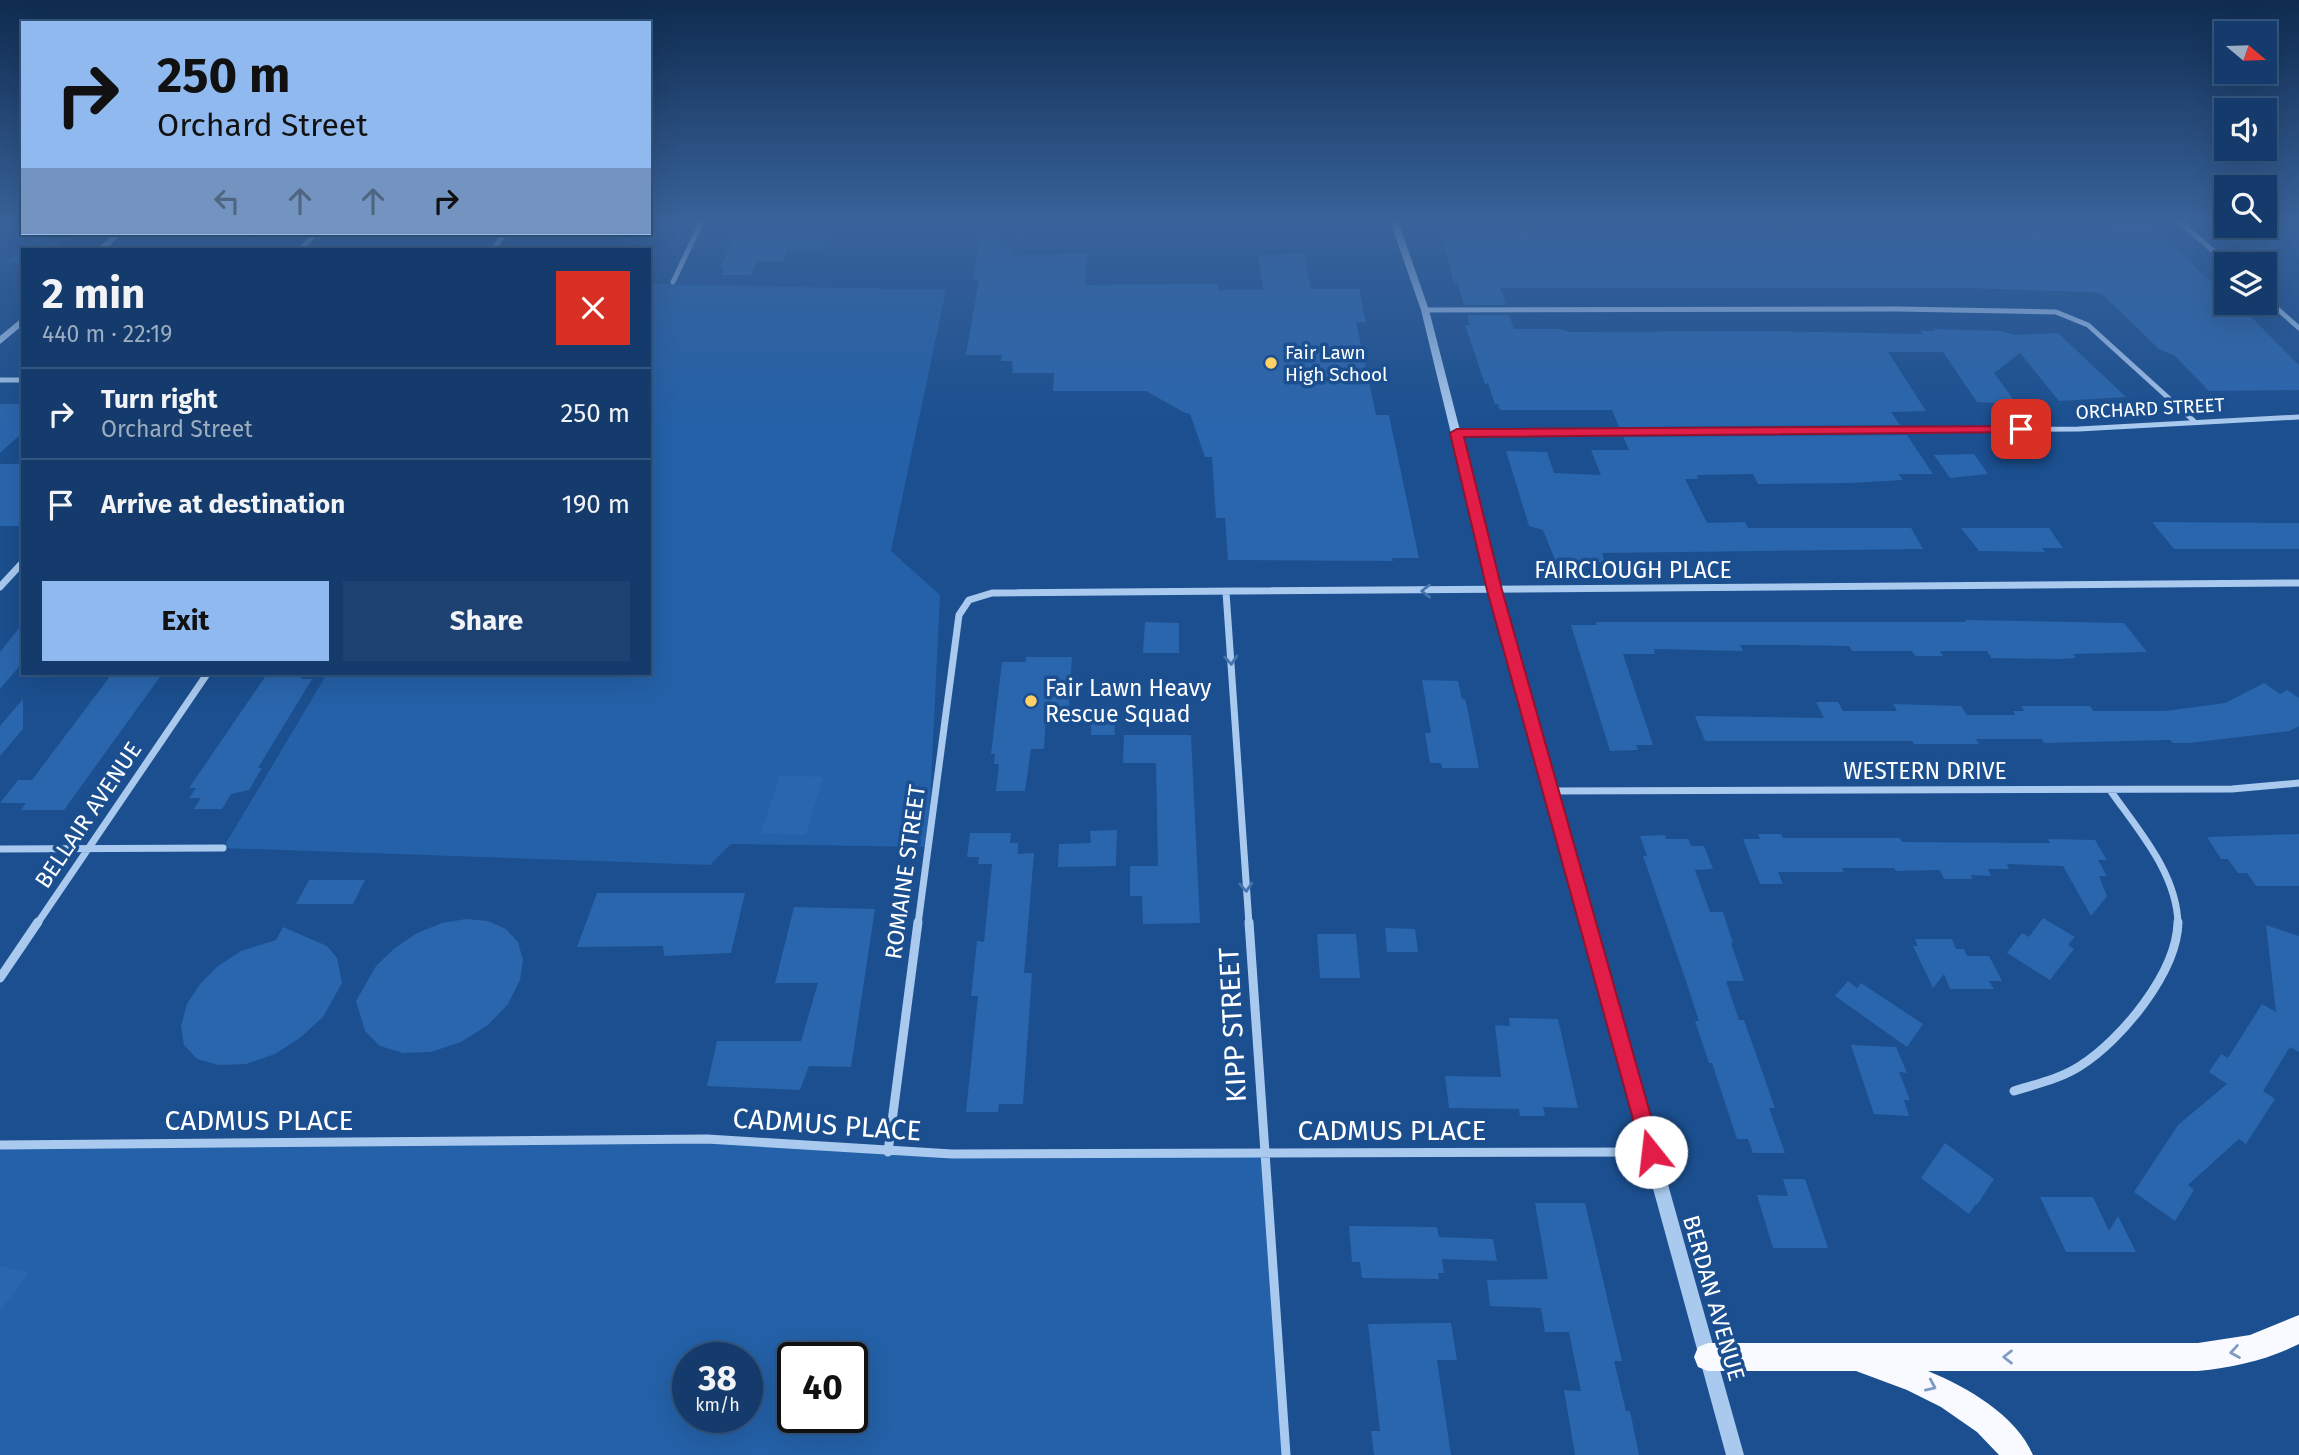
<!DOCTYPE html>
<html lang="en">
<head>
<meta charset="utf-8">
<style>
	body { margin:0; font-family:"Fira Sans",sans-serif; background:#1d4271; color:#f1f3f6; height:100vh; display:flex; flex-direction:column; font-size:26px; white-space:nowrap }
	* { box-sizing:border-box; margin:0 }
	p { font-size:23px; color:#9dadc1 }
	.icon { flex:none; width:38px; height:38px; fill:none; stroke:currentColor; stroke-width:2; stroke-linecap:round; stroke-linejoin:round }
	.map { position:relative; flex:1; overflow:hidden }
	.panel { position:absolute; left:21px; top:248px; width:630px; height:427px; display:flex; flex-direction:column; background:#143b6b; border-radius:0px; box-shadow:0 7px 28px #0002,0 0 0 2px #33557e }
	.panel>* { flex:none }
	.banner { position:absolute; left:21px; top:21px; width:630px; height:214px; border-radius:0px; box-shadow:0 7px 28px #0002,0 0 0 2px #33557e; background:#90b9f0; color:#111; overflow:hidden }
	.needle { width:46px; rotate:109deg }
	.fabs { position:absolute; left:2214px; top:21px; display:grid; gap:14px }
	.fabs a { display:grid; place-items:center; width:63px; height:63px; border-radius:0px; background:#143b6b; box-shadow:0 7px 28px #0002,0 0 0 2px #33557e; font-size:35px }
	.speed { position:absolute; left:672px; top:1342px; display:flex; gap:14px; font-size:35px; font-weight:700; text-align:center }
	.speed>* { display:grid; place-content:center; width:91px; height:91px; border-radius:50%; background:#143b6b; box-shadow:0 7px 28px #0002,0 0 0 2px #33557e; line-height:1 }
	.speed small { font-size:18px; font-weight:400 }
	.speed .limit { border:4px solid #111; border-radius:10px; background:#fff; color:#111 }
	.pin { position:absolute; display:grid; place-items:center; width:60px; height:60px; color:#fff; margin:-30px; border-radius:14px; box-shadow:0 4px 10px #0006 }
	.me { position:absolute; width:77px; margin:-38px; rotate:344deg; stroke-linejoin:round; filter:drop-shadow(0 0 5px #0008) }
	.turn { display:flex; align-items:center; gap:24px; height:147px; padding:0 21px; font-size:32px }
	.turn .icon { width:91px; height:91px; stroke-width:2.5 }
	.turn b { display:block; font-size:49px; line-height:60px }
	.lanes { display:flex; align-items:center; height:66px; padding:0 21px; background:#0003; justify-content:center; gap:35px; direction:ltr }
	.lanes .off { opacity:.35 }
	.round { display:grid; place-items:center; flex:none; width:74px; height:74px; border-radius:0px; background:#1d4271 }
	.head { display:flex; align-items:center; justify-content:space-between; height:119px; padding:0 21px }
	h1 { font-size:42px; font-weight:700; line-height:52px }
	.primary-button { display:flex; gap:14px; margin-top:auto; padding:14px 21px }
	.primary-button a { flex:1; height:80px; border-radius:0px; background:#90b9f0; color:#111; font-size:28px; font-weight:700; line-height:80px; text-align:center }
	.primary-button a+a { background:#1d4271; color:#f1f3f6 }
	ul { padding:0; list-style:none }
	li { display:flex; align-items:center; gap:21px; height:91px; padding:0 21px; border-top:2px solid #33557e }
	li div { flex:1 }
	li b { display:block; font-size:26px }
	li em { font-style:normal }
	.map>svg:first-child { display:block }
</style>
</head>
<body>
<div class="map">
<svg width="2299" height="1455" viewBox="0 0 2299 1455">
	<rect width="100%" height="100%" fill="#1b4f8f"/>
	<!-- green -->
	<path fill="#2461a8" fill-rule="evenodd" d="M649,284L946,290L891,551L940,595L928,847L731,844L710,865L223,848L327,674H649Z
		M707,1139L888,1152L1263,1153L1286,1455H0V1145ZM688,1358H747V1418H688ZM793,1358H852V1418H793Z"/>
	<!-- building -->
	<path fill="#2a66ad" d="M2117,224H2149L2219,289L2226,290V303L2253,319L2299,365V390L2209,391L2174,355L2159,349L2101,293L2091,292L1965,288H1500L1506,305H1464L1458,284H1454L1441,232H1443L1442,229H1470L1472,232L1949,228L1962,232H2019L2016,229H2114L2112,227H2120Z
		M2216,226H2260L2285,247H2273L2279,252L2244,251Z
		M742,227L780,229L828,230L822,249H787L783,261H757L751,275H721L724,268H720L736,232H739Z
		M40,234H71L52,250H23V263H4Z
		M980,236H1000L998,247H1013L1011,255L1087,254L1085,285L1218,284V290H1263L1258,255L1304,254L1311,289H1359L1366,322H1356L1376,415H1389L1419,558H1392L1393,561L1228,560L1225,518H1216L1212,457H1205L1190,414L1185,413L1146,391H1053L1054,373H1013L1012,361H1001L1002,355H966L979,280H973Z
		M1467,315H1509L1514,329H1559L1570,332L1769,331L1923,334L1920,331H1935L1933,329L2001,331L2015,335L2058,333L2126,397L2059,401L2020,353L1994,373L2017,404L1977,402L1943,352H1888L1926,411L1891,412L1900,425L1619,427L1612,410H1500L1498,404H1495L1488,383L1485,384L1465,325H1470Z
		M0,404H23V432L0,453Z
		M1907,435L1933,474H1898L1903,480L1850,483L1758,484L1753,474L1697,475L1698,479H1685L1707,523L1745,522L1748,528H1911L1923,549L1602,553L1605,562H1556L1543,530L1529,526L1506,451L1547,452L1554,473L1601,475L1591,450H1629L1623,437Z
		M1974,454L1988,474L1950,478L1934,455Z
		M0,464H23V526H0Z
		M2152,522L2299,523V549H2174Z
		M1961,528H2049L2063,548H2042L2045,552L1979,551Z
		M1965,620L2124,623L2147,652L2073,654L2076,658L2059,659L1991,658L1987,651H1940L1943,656H1915L1912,651H1852L1849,646L1788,645H1740L1743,651L1654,649L1655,654H1623L1653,745H1636L1638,750L1610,751L1571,625H1597L1596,622H1966Z
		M1145,622L1179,623V653H1143Z
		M23,623V662L0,689V652Z
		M1026,657H1072L1068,717H1046L1044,749H1031L1025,791H996L999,764H994L995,754H991L1002,662H1026Z
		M131,674H162L64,810H21L26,803H0L18,780H32L111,675Z
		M267,674H304L301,679H312L258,768H262L249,790L231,794L222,809H194L201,798H189L196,788H189Z
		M1422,680L1458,681L1462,699H1465L1467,707L1479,768H1442L1441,763H1430L1425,733H1431Z
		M2264,683L2280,694L2287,690L2299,698V726L2290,731L2189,743H2173L2170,740L2044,743L2042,739H1976L1979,744H1914L1912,741H1705L1695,716L1824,718L1816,702H1838L1843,711H1897L1893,704L1961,706L1967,715H2015L2013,711H2024L2021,706H2090L2093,711H2165L2225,703Z
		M23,699V729L0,756V726Z
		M1091,715H1114L1115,735H1091Z
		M1124,735H1191L1200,923L1143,924L1142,896H1130V866H1158L1156,763H1123Z
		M780,775L823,777L806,835L761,833Z
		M1117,830L1116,866L1058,867L1059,844L1091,843L1090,831Z
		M970,833H1011L1010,843H1018V854L1034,853L1024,973H1032L1023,1104H999L998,1112H966L978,996H971L977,941L984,942L992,864H978L979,857H967Z
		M1758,834H1781L1783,838H1900L1902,842L2050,843L2048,839L2095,840L2107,860H2098L2107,876H2099L2107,896L2091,916L2063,866L2007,864L2009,869H1988L1991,876L1971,875L1972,879H1944L1940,870L1896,871L1894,868H1842L1844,872H1778L1783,884H1760L1743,839H1760Z
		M2299,834V886H2256L2247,873H2238L2228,859H2221L2207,837Z
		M1665,835L1666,839H1688L1691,846H1704L1713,869L1695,870L1710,912H1723L1733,943H1731L1744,981H1726L1739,1020H1744L1775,1108H1769L1785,1153H1753L1748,1139H1737L1712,1063H1709L1695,1021H1699L1686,981L1643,856H1647L1640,836Z
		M309,880H365L353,904H296Z
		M597,893H745L731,953L664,956L663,946L577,947Z
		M794,907L875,909L851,1067L809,1066L800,1090L707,1086L717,1041H801L818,983H775Z
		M2043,918L2075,937L2068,945L2074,949L2050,980L2007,953L2022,933L2029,937Z
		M466,919L488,921L506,929L518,942L523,960L520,980L508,1004L488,1025L461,1042L431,1052L403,1053L380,1046L365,1031L356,1001L376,966L395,948L417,933L442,923Z
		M2266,925L2299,936V1052L2290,1047L2263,1091L2275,1099L2246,1144L2239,1139L2188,1185L2194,1190L2175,1221L2134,1192L2178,1125L2227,1084L2209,1072L2221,1054L2228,1058L2262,1004L2276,1012Z
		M283,927L327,946L337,958L342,983L323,1017L301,1037L275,1054L246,1064L219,1065L197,1059L184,1045L181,1026L187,1004L200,984L218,966L241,951L276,940Z
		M1385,928L1415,929L1418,952H1387Z
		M1317,934H1356L1360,978H1320Z
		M1915,939H1952L1956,949H1964L1967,956H1989L2002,981H1989L1994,989H1950L1944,974L1933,988L1913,946H1918Z
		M1848,981L1857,988L1861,983L1923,1024L1907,1047L1835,996Z
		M1509,1018L1558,1019L1578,1108L1543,1107L1545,1116H1520L1519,1109L1449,1108L1445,1076L1501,1077L1495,1025L1510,1026Z
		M1851,1045L1896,1047L1907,1073L1899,1072L1910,1100H1904L1909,1116L1874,1114Z
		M1945,1143L1994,1179L1977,1205L1976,1204L1969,1214L1921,1178Z
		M1783,1179H1805L1828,1248H1773L1757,1195L1788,1196Z
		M2040,1197H2093L2109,1231L2118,1216L2136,1252H2066Z
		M1535,1203H1585L1622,1361H1614L1626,1411H1630L1639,1455H1575L1564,1390L1581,1391L1569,1332H1545L1541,1308L1490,1306L1487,1280L1548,1279Z
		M1349,1226L1437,1227L1439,1237L1493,1239L1497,1261L1442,1259L1444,1273H1438L1439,1279L1362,1278L1360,1262H1352Z
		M0,1266L29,1273L0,1311Z
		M1436,1323H1451L1457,1360H1437L1451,1455H1374L1371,1431H1380L1368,1324Z"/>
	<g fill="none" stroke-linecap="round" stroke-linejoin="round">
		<!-- minor-far2 -->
		<path stroke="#a9c9ee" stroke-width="5" d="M2179,221L2228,264
			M300,250L316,233
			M493,250L505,233
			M673,282L702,221
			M2264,297L2299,328
			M1425,310L1898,309L2056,312L2088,325L2195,422
			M0,380H23
			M1457,433L2079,429L2299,417"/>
		<!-- minor-far1 -->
		<path stroke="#a9c9ee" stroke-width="7" d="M0,587L23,562
			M1226,592L1249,924
			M2110,790C2138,830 2177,873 2178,924
			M1551,791L2232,789L2299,783
			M0,849L223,848
			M37,924L207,674
			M918,924L959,615L969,600L992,593L2299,583"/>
		<!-- minor -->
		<path stroke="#a9c9ee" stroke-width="9" d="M1249,922L1286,1455
			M0,978L38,922
			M2014,1091C2036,1084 2060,1079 2080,1066C2121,1040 2177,973 2178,922
			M0,1145L707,1139L952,1154L1651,1152
			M888,1152L918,922"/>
		<!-- tertiary -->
		<path fill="#a9c9ee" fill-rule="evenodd" d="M1390,221H1398L1429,310L1501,590L1744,1455H1726L1489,590L1421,310Z
			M115,233H123L105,250H96Z
			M23,317V325L0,344V336Z"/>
		<!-- trunk -->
		<path fill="#f8faff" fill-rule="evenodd" d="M2299,1315V1344C2267,1360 2234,1367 2198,1371H1928C1967,1387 2016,1415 2033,1455H1999L1977,1432L1941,1407L1907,1390L1856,1371H1708L1698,1367L1694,1357L1698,1347L1708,1343H2198L2250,1335Z"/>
	</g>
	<!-- one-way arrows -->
	<defs><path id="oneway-chevron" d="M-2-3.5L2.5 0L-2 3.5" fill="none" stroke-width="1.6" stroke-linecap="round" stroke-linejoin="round" transform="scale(1.75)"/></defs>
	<g stroke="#4674ac">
		<use href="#oneway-chevron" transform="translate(1426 591) rotate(180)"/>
		<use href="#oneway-chevron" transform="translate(1231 660) rotate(86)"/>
		<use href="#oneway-chevron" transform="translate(1246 887) rotate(86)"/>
	</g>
	<g stroke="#7e9cc1">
		<use href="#oneway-chevron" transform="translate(2235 1352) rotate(171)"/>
		<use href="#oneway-chevron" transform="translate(2008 1357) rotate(-180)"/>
		<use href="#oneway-chevron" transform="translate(1931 1386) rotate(24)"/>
	</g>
	<!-- sky -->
	<linearGradient id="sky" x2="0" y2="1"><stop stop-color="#0f2b4f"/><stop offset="0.52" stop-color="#39639b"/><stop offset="1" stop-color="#39639b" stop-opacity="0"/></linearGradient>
	<rect width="2299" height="425" fill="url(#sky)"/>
	<!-- route -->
	<path fill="#e11d48" stroke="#92132f" stroke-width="2" d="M2021,426L2026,427V432L1464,437L1502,590L1661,1152L1658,1159L1651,1162L1644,1159L1487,590L1450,433L1457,429Z"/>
	<!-- markers -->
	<g fill="#ffd166" stroke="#1b4f8f" stroke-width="2.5">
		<circle cx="1271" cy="363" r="7"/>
		<circle cx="1031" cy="701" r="7"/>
	</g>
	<g text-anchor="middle" stroke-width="7" stroke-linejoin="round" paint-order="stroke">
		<!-- far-poi labels -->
		<g font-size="19" fill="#fff" stroke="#1b4f8f" text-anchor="start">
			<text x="1285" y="359">Fair Lawn<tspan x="1285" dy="22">High School</tspan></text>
		</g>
		<!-- far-street labels -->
		<g font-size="19" fill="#fff" stroke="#1b4f8f">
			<text transform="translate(2150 408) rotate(-3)" y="7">ORCHARD STREET</text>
		</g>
		<!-- street labels -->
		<g font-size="23" fill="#fff" stroke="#1b4f8f">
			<text x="1633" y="578">FAIRCLOUGH PLACE</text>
			<text x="1925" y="779">WESTERN DRIVE</text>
			<text transform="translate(88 815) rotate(-56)" y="8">BELLAIR AVENUE</text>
			<text transform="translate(905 872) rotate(-82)" y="8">ROMAINE STREET</text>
			<text transform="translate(1714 1298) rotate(74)" y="8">BERDAN AVENUE</text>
		</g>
		<!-- poi labels -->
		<g font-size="23" fill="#fff" stroke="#1b4f8f" text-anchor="start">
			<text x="1045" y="696">Fair Lawn Heavy<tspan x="1045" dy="26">Rescue Squad</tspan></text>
		</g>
		<!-- near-street labels -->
		<g font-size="28" fill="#fff" stroke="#1b4f8f">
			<text transform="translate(1232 1025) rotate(-93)" y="10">KIPP STREET</text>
			<text x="259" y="1130">CADMUS PLACE</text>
			<text transform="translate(827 1124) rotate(4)" y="10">CADMUS PLACE</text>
			<text x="1392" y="1140">CADMUS PLACE</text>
		</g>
	</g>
</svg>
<div class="fabs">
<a><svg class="needle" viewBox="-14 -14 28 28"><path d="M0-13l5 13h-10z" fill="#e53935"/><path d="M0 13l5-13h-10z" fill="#9dadc1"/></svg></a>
<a><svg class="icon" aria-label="sound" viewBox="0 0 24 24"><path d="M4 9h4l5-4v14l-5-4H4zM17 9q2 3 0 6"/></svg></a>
<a><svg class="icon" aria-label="search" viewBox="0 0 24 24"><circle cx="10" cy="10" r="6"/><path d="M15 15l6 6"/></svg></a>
<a><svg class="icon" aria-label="layers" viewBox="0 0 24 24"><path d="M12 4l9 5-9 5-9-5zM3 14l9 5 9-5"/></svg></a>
</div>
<div class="speed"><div>38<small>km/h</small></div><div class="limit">40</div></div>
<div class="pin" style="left:2021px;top:429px;background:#d93025"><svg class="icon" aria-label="arrive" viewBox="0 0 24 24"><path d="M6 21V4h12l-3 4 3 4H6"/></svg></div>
<svg class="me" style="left:1651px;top:1152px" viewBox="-20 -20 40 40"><circle r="19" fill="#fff"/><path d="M0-13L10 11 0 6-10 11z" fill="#e11d48"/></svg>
<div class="banner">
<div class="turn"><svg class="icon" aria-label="right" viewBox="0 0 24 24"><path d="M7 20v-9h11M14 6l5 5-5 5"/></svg><div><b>250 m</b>Orchard Street</div></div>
<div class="lanes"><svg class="icon off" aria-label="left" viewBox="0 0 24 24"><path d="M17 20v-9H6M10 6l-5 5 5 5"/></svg><svg class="icon off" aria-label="ahead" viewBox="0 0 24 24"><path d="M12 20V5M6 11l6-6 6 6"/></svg><svg class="icon off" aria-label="ahead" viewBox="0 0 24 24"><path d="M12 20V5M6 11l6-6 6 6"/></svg><svg class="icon" aria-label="right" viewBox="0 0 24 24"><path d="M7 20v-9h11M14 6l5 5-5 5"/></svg></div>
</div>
<section class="panel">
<div class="head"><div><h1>2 min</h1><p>440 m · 22:19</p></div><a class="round" style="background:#d93025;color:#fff"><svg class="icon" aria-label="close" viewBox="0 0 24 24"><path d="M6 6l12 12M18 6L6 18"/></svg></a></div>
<ul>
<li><svg class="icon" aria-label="right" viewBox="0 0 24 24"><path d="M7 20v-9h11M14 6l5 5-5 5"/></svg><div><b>Turn right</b><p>Orchard Street</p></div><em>250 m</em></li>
<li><svg class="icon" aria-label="arrive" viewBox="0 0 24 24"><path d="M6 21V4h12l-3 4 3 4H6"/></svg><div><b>Arrive at destination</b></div><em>190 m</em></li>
</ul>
<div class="primary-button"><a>Exit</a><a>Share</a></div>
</section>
</div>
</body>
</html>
